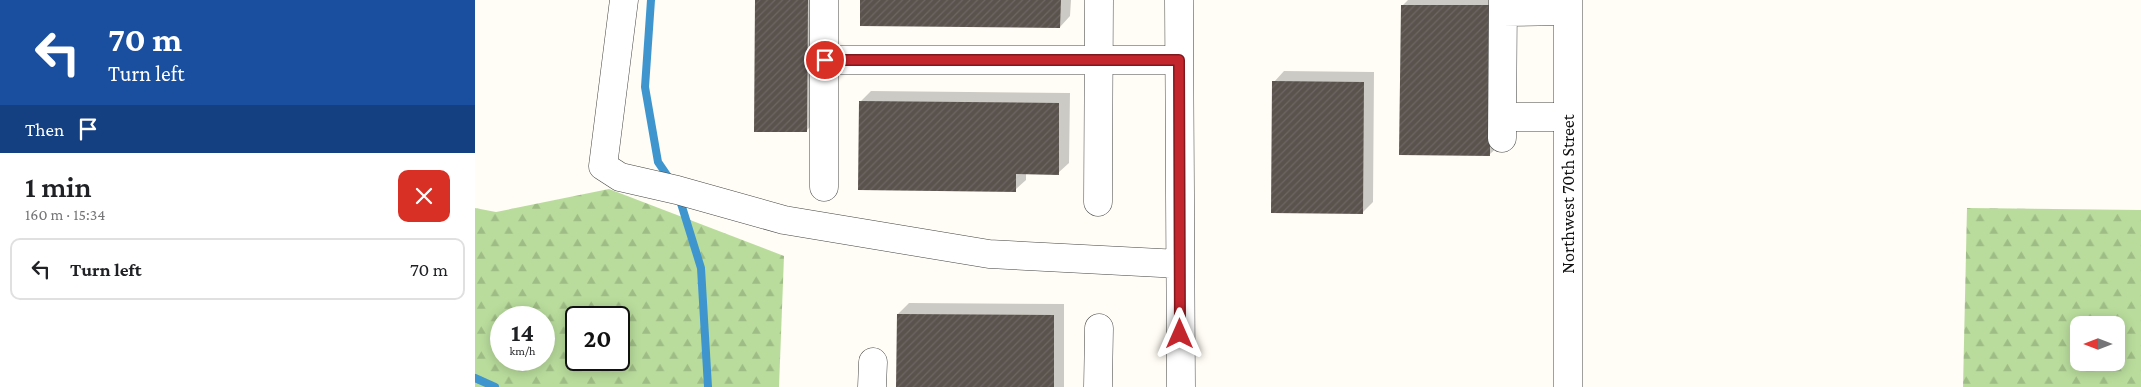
<!DOCTYPE html>
<html lang="en">
<head>
<meta charset="utf-8">
<style>
	body { margin:0; font-family:"Crimson Pro",serif; background:#f6f6f6; color:#202124; height:100vh; display:flex; flex-direction:column; font-size:19px; white-space:nowrap }
	* { box-sizing:border-box; margin:0 }
	p { font-size:16px; color:#757577 }
	.icon { flex:none; width:28px; height:28px; fill:none; stroke:currentColor; stroke-width:2; stroke-linecap:round; stroke-linejoin:round }
	.map { position:relative; flex:1; overflow:hidden }
	.drawer { display:flex; flex-direction:column; background:#fff; width:475px }
	.drawer>* { flex:none }
	.top-card { background:#1a4fa0; color:#fff; overflow:hidden }
	.needle { width:32px; rotate:270deg }
	.fabs { position:absolute; left:1595px; top:316px; display:grid; gap:10px }
	.fabs a { display:grid; place-items:center; width:55px; height:55px; border-radius:10px; background:#fff; box-shadow:0 2px 12px #0003; font-size:25px }
	.speed { position:absolute; left:15px; top:306px; display:flex; gap:10px; font-size:25px; font-weight:700; text-align:center }
	.speed>* { display:grid; place-content:center; width:65px; height:65px; border-radius:50%; background:#fff; box-shadow:0 2px 12px #0003; line-height:1 }
	.speed small { font-size:12px; font-weight:400 }
	.speed .limit { border:2px solid #111; border-radius:8px; background:#fff; color:#111 }
	.pin { position:absolute; display:grid; place-items:center; width:42px; height:42px; color:#fff; margin:-21px; border:2px solid #fff; border-radius:50%; box-shadow:0 1px 5px #0007 }
	.me { position:absolute; width:55px; margin:-28px; rotate:0deg; stroke-linejoin:round; filter:drop-shadow(0 0 4px #0008) }
	.turn { display:flex; align-items:center; gap:18px; height:105px; padding:0 25px; font-size:22px }
	.turn .icon { width:65px; height:65px; stroke-width:2.5 }
	.turn b { display:block; font-size:35px; line-height:42px }
	.then { display:flex; align-items:center; height:48px; padding:0 25px; background:#0003; gap:10px; font-size:19px }
	.round { display:grid; place-items:center; flex:none; width:52px; height:52px; border-radius:10px; background:#f6f6f6 }
	.summary { display:flex; align-items:center; justify-content:space-between; height:85px; padding:0 25px }
	h1 { font-size:30px; font-weight:600; line-height:38px }
	ul { padding:0; list-style:none }
	li { display:flex; align-items:center; gap:15px; height:62px; margin:0 10px 8px; padding:0 15px; border:2px solid #e0e0e0; border-radius:10px }
	li div { flex:1 }
	li b { display:block; font-size:19px }
	li em { font-style:normal }
	main { display:flex; flex:1; min-height:0 }
	.map>svg:first-child { display:block }
</style>
</head>
<body>
<main>
<section class="drawer">
<div class="top-card">
<div class="turn"><svg class="icon" aria-label="left" viewBox="0 0 24 24"><path d="M17 20v-9H6M10 6l-5 5 5 5"/></svg><div><b>70 m</b>Turn left</div></div>
<div class="then">Then<svg class="icon" aria-label="arrive" viewBox="0 0 24 24"><path d="M6 21V4h12l-3 4 3 4H6"/></svg></div>
</div>
<div class="summary"><div><h1>1 min</h1><p>160 m · 15:34</p></div><a class="round" style="background:#d93025;color:#fff"><svg class="icon" aria-label="close" viewBox="0 0 24 24"><path d="M6 6l12 12M18 6L6 18"/></svg></a></div>
<ul>
<li><svg class="icon" aria-label="left" viewBox="0 0 24 24"><path d="M17 20v-9H6M10 6l-5 5 5 5"/></svg><div><b>Turn left</b></div><em>70 m</em></li>
</ul>
</section>
<div class="map">
<svg width="1666" height="387" viewBox="0 0 1666 387">
	<defs>
		<pattern id="forest-firs" width="22" height="20" patternUnits="userSpaceOnUse" patternTransform="scale(1.25)"><rect width="22" height="20" fill="#b9dc9c"/><path d="M5 1l3.5 6h-7zM16 11l3.5 6h-7z" fill="#9ebc85"/></pattern>
		<pattern id="building-hatch" width="6" height="6" patternUnits="userSpaceOnUse" patternTransform="scale(1.25)"><rect width="6" height="6" fill="#5a524d"/><path d="M-1 1l2-2M0 6l6-6M5 7l2-2" fill="none" stroke="#6d6662"/></pattern>
	</defs>
	<rect width="100%" height="100%" fill="#fffdf5"/>
	<!-- forest -->
	<path fill="url(#forest-firs)" fill-rule="evenodd" d="M134,189L309,256L304,387H0V208L21,212ZM26,318H69V360H26ZM101,318H144V360H101Z
		M1492,208L1666,210V387H1488ZM1604,325H1641V362H1604Z"/>
	<!-- shadow -->
	<path fill="#0003" d="M281,0H342L340,122L331,131Z
		M386,0H596L595,16L585,27Z
		M933,0H1025L1026,144L1015,154L927,6Z
		M809,71L899,72L898,202L887,213L799,82Z
		M396,91L595,93L594,163L583,173H551V180L540,190L386,101Z
		M434,303L589,304V387H423V314Z"/>
	<g fill="none" stroke-linecap="round" stroke-linejoin="round">
		<!-- stream -->
		<path stroke="#3f96cf" stroke-width="8" d="M176,0L170,87L183,162L196,181
			M204,197L226,268L233,387
			M0,378L20,387"/>
	</g>
	<!-- building -->
	<path fill="url(#building-hatch)" d="M280,0H333L332,132H279Z
		M385,0H586L585,28L385,26Z
		M926,5H1015V156L924,155Z
		M797,81L889,82L888,214L796,213Z
		M384,101L584,103V175L541,174V192L383,190Z
		M422,314L579,315V387H421Z"/>
	<g fill="none" stroke-linecap="round" stroke-linejoin="round">
		<!-- minor casing -->
		<g stroke="#444" stroke-width="29">
			<path id="minor" d="M149,0L128,166L145,177L202,190L309,220L514,254L705,264
				M349,0V187
				M704,0L706,387
				M1093,0V387
				M1028,12L1093,11
				M350,60H704
				M1028,117H1093
				M1027,138L1028,0
				M623,202L624,0
				M397,387L398,362
				M623,387L624,328"/>
		</g>
		<!-- minor -->
		<use href="#minor" stroke="#fff" stroke-width="28"/>
	</g>
	<g fill="none" stroke-linecap="round" stroke-linejoin="round">
		<!-- route casing -->
		<g stroke="#7f191e" stroke-width="12">
			<path id="route" d="M350,60H704L705,334"/>
		</g>
		<!-- route -->
		<use href="#route" stroke="#c4262e" stroke-width="9"/>
	</g>
	<g text-anchor="middle" stroke-width="5" stroke-linejoin="round" paint-order="stroke">
		<!-- street labels -->
		<g font-size="18" fill="#111" stroke="#fff">
			<text transform="translate(1093 194) rotate(-90)" y="6">Northwest 70th Street</text>
		</g>
	</g>
</svg>
<div class="fabs">
<a><svg class="needle" viewBox="-14 -14 28 28"><path d="M0-13l5 13h-10z" fill="#e53935"/><path d="M0 13l5-13h-10z" fill="#757577"/></svg></a>
</div>
<div class="speed"><div>14<small>km/h</small></div><div class="limit">20</div></div>
<div class="pin" style="left:350px;top:60px;background:#d93025"><svg class="icon" aria-label="arrive" viewBox="0 0 24 24"><path d="M6 21V4h12l-3 4 3 4H6"/></svg></div>
<svg class="me" style="left:705px;top:334px" viewBox="-20 -20 40 40"><path d="M0-17L14 15 0 8-14 15z" fill="#c4262e" stroke="#fff" stroke-width="4"/></svg>
</div>
</main>
</body>
</html>
